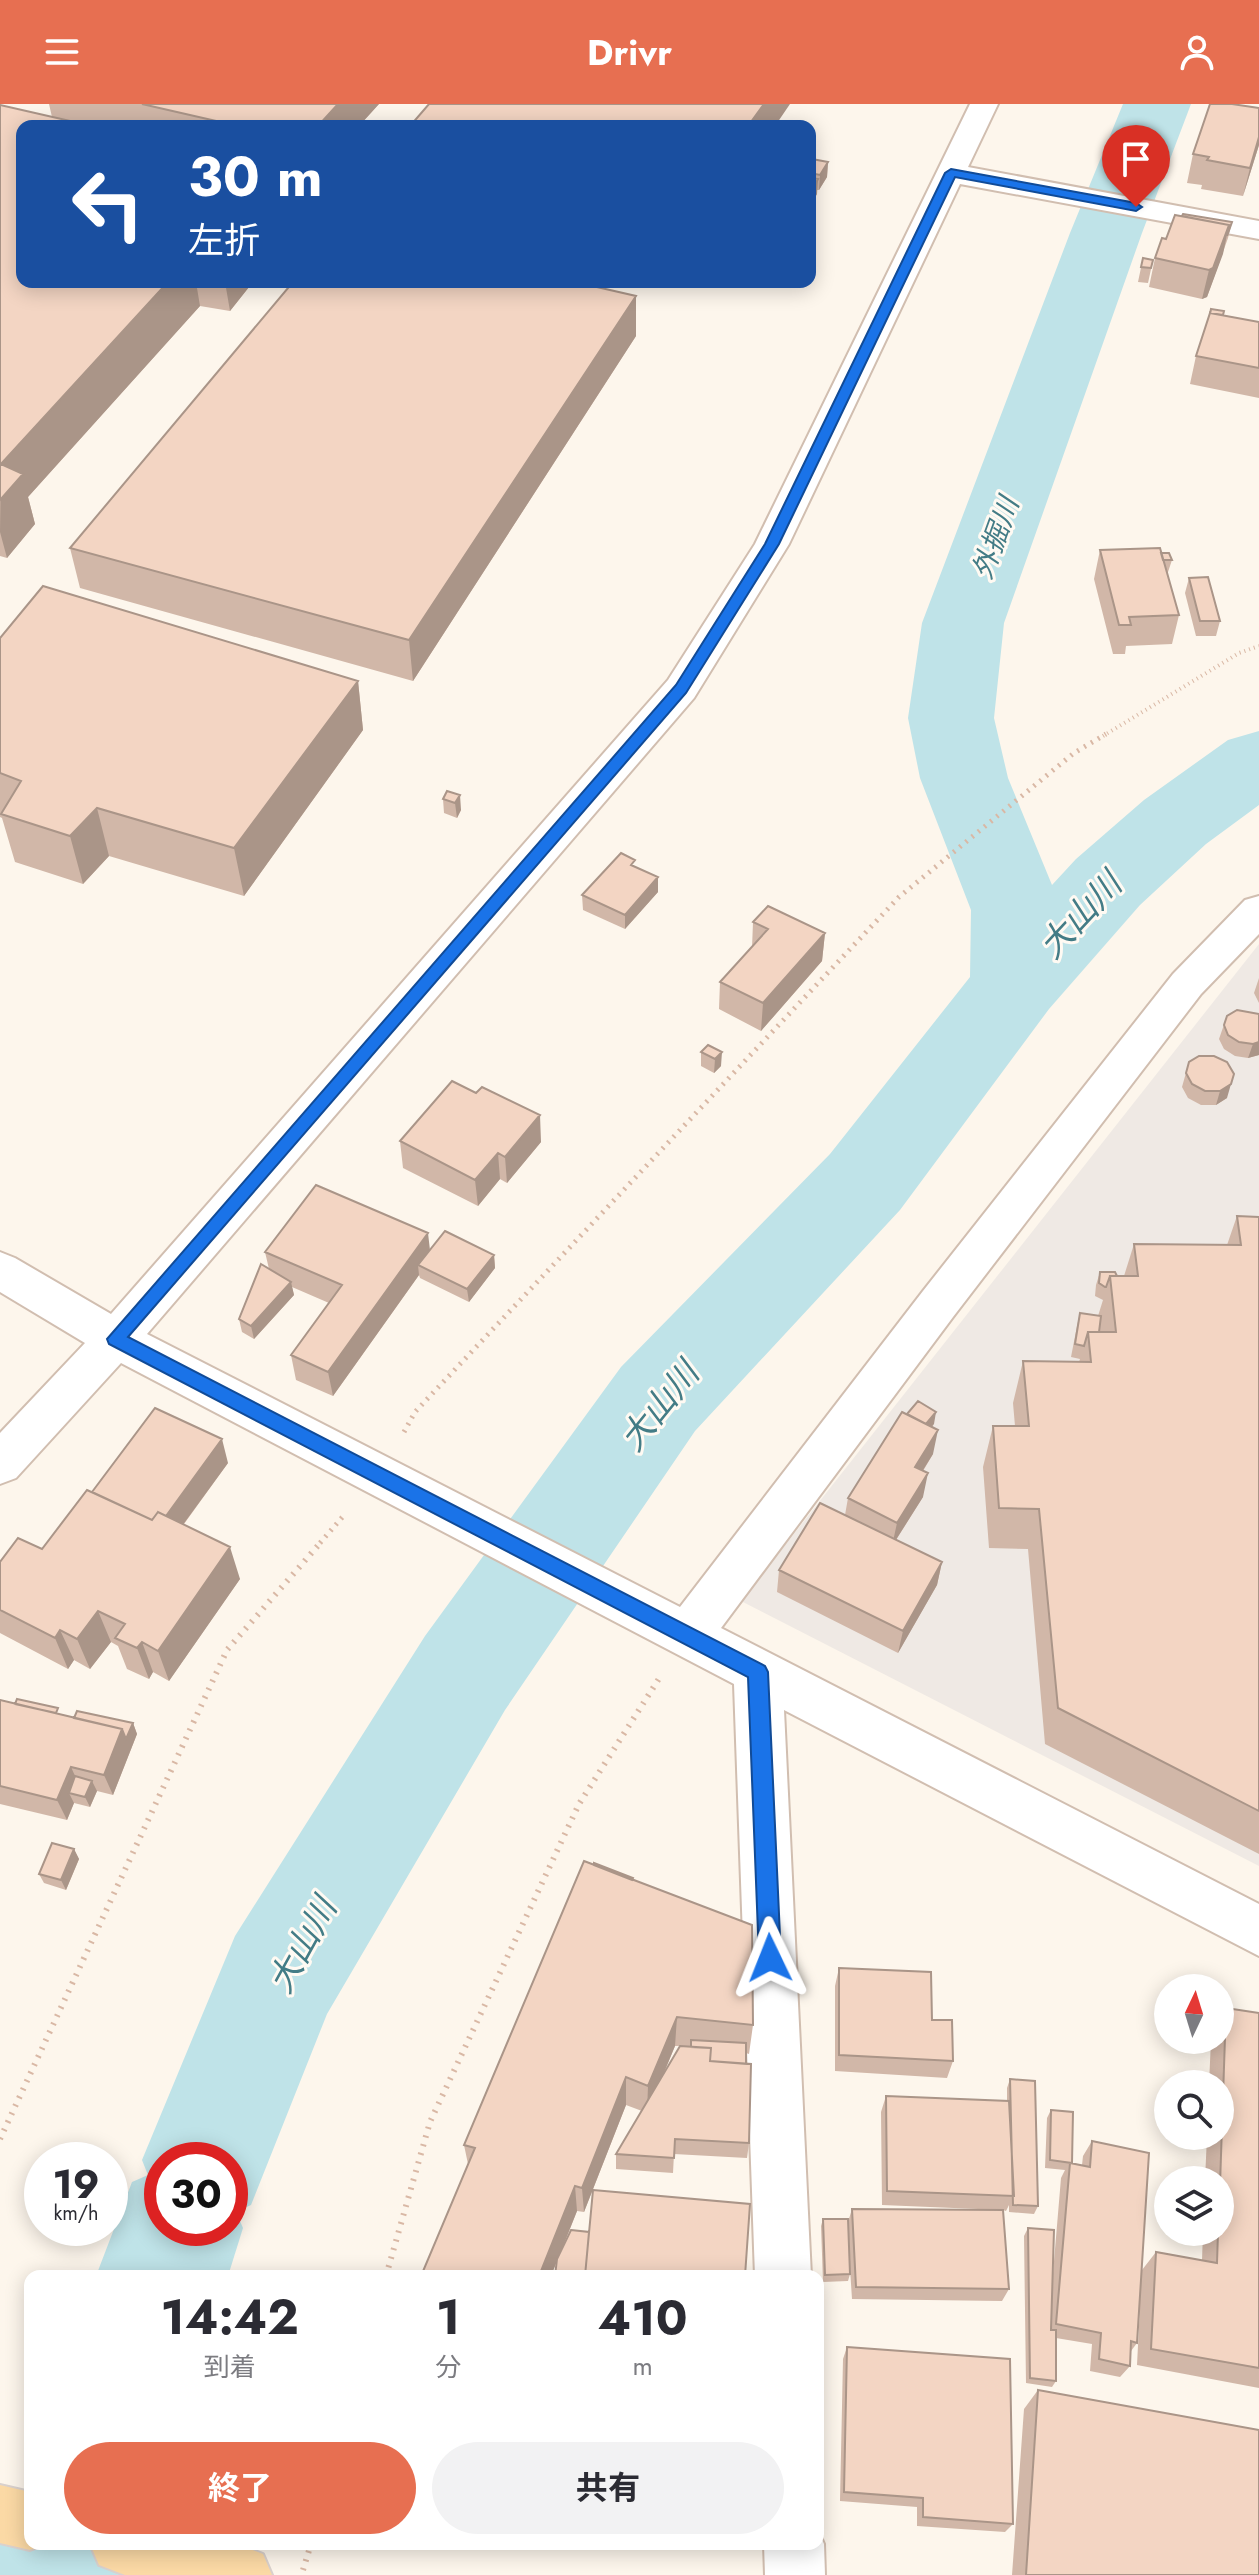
<!DOCTYPE html>
<html lang="ja">
<head>
<meta charset="utf-8">
<style>
	body { margin:0; font-family:Jost,"Noto Sans JP",sans-serif; background:#f2f2f3; color:#2b2b33; height:100vh; display:flex; flex-direction:column; font-size:30px; white-space:nowrap }
	* { box-sizing:border-box; margin:0 }
	p { font-size:26px; color:#7c7c81 }
	.icon { flex:none; width:44px; height:44px; fill:none; stroke:currentColor; stroke-width:2; stroke-linecap:round; stroke-linejoin:round }
	.map { position:relative; flex:1; overflow:hidden }
	.sheet { position:absolute; left:24px; top:2166px; width:800px; height:280px; display:flex; flex-direction:column; background:#fff; border-radius:16px; box-shadow:0 4px 20px #0003 }
	.sheet>* { flex:none }
	.top-card { position:absolute; left:16px; top:16px; width:800px; height:168px; border-radius:16px; box-shadow:0 4px 20px #0003; background:#1a4fa0; color:#fff; overflow:hidden }
	.needle { width:52px; rotate:4deg }
	.buttons { position:absolute; left:1154px; top:1870px; display:grid; gap:16px }
	.buttons a { display:grid; place-items:center; width:80px; height:80px; border-radius:50%; background:#fff; box-shadow:0 4px 20px #0003; font-size:40px }
	.speed { position:absolute; left:24px; top:2038px; display:flex; gap:16px; font-size:40px; font-weight:700; text-align:center }
	.speed>* { display:grid; place-content:center; width:104px; height:104px; border-radius:50%; background:#fff; box-shadow:0 4px 20px #0003; line-height:1 }
	.speed small { font-size:20px; font-weight:400 }
	.speed .limit { border:12px solid #d22; background:#fff; color:#111 }
	.pin { position:absolute; display:grid; place-items:center; width:68px; height:68px; color:#fff; margin:-82px -34px; border-radius:50% 50% 50% 0; rotate:-45deg; box-shadow:0 0 8px #0007 }
	.pin .icon { rotate:45deg }
	.me { position:absolute; width:88px; margin:-44px; rotate:358deg; stroke-linejoin:round; filter:drop-shadow(0 0 6px #0008) }
	.turn { display:flex; align-items:center; gap:28px; height:168px; padding:0 40px; font-size:36px }
	.turn .icon { width:104px; height:104px; stroke-width:2.5 }
	.turn b { display:block; font-size:56px; line-height:68px }
	.eta { display:flex; justify-content:space-evenly; align-items:center; height:136px; text-align:center }
	.eta b { font-size:48px; font-weight:700; line-height:56px }
	.action { display:flex; gap:16px; margin-top:auto; padding:16px 40px }
	.action a { flex:1; height:92px; border-radius:48px; background:#e76f51; color:#fff; font-size:32px; font-weight:700; line-height:92px; text-align:center }
	.action a+a { background:#f2f2f3; color:#2b2b33 }
	header { display:flex; justify-content:space-between; align-items:center; height:104px; padding:0 40px; background:#e76f51; color:#fff; font-size:36px; font-weight:700 }
	.map>svg:first-child { display:block }
</style>
</head>
<body>
<header><svg class="icon" aria-label="menu" viewBox="0 0 24 24"><path d="M4 6h16M4 12h16M4 18h16"/></svg>Drivr<svg class="icon" aria-label="person" viewBox="0 0 24 24"><circle cx="12" cy="8" r="4"/><path d="M4 21q1-7 8-7t8 7"/></svg></header>
<div class="map">
<svg width="1259" height="2471" viewBox="0 0 1259 2471">
	<rect width="100%" height="100%" fill="#fdf6ec"/>
	<!-- industrial -->
	<path fill="#efe9e4" d="M1259,840V1762L741,1497Z"/>
	<g fill="none" stroke-linecap="round" stroke-linejoin="round">
		<!-- river -->
		<path fill="#bfe3e8" fill-rule="evenodd" d="M1123,0H1191L1142,129L1004,519L994,614L1008,674L1052,781L1076,755L1144,696L1228,636L1259,627V701L1206,740L1140,801L1049,905L900,1106L695,1327L505,1606L327,1910L251,2101L236,2108L243,2124L228,2172H96L132,2078L148,2071L142,2056L235,1832L425,1532L621,1263L830,1050L970,873L971,806L920,674L908,614L922,519L1070,129ZM162,2056H230V2124H162Z
			M30,2386V2440H139L128,2471H0V2438L20,2391Z"/>
		<!-- minor casing -->
		<g stroke="#d1beb0" stroke-width="4">
			<path id="minor" d="M970,0H998L968,63L1259,117V135L960,80L789,440L694,594L147,1230L680,1503L923,1187L1173,870L1245,796L1259,792V830L1201,890L953,1213L721,1524L1259,1800V1852L784,1606L811,2172H755L734,1580L121,1259L16,1374L0,1380V1329L85,1239L0,1188V1148L15,1154L111,1210L668,576L755,440Z
				M818,2426L824,2440L825,2471H765L764,2440H818Z"/>
		</g>
		<!-- major casing -->
		<g stroke="#dad1cd" stroke-width="4">
			<path id="major" d="M0,2381L30,2388V2440H46L30,2446L0,2439Z
				M90,2440H237L263,2450L272,2471H125L99,2461Z"/>
		</g>
		<!-- path-far2 -->
		<path stroke="#d9b8a5" stroke-width="4" stroke-dasharray="1 4" stroke-linecap="butt" d="M1103,632L1239,549L1259,542"/>
		<!-- path-far1 -->
		<path stroke="#d9b8a5" stroke-width="5" stroke-dasharray="2 6" stroke-linecap="butt" d="M404,1328L415,1308L899,793L1074,649L1106,630
			M320,1439L345,1410"/>
		<!-- path -->
		<path stroke="#d9b8a5" stroke-width="6" stroke-dasharray="2 7" stroke-linecap="butt" d="M0,2035L227,1546L322,1437
			M386,2172L430,2018L579,1700L660,1573
			M303,2466L311,2440"/>
		<!-- minor -->
		<use href="#minor" fill="#fff" fill-rule="evenodd"/>
		<!-- major -->
		<use href="#major" fill="#fbd9a5" fill-rule="evenodd"/>
	</g>
	<!-- wall -->
	<path fill="#d1b7a8" fill-rule="evenodd" d="M49,0H379L359,22H22V178H253L230,207L200,202L28,393L35,420L7,454L0,452V1L52,13Z
		M1259,41L1243,92L1201,85L1202,81L1187,79L1193,50Z
		M810,58H828L827,73L819,86H817V90L810,102Z
		M1232,118L1228,134L1207,193L1202,195L1149,183L1155,154L1166,135Z
		M1143,154L1153,156L1148,179L1138,178Z
		M636,192V232L413,577L80,484L70,444Z
		M1223,211L1259,218V294L1190,280L1196,252Z
		M1100,446L1161,449L1172,456L1167,471L1179,511L1172,540L1126,542L1125,550H1113L1094,475Z
		M1189,474L1220,517L1216,532H1196L1185,489Z
		M0,534L358,577L363,626L244,792L109,752L83,780L15,758L2,714L0,713Z
		M447,687L461,706L457,714L444,709L443,695Z
		M658,788L625,825L583,806L582,791Z
		M753,818L825,829L822,857L761,927L719,905L720,878L752,844Z
		M1259,874V899L1254,889Z
		M1259,910V951L1248,954L1235,952L1224,945L1219,935L1227,912Z
		M708,941L721,962L714,969L701,962V948Z
		M1199,952L1227,994L1216,1001H1201L1188,994L1182,983L1189,958Z
		M400,1037L541,1038L507,1079L500,1075L478,1102L403,1064Z
		M1237,1112L1259,1113V1750L1045,1640L1028,1445L989,1444L983,1363L993,1322H1015L1013,1299L1023,1257L1079,1258L1080,1255L1071,1253L1077,1222L1080,1209L1098,1212L1103,1196L1095,1192L1096,1181L1100,1168L1117,1172H1124L1134,1140L1227,1141Z
		M430,1146L494,1151L495,1164L469,1198L420,1174L419,1171L333,1292L296,1276L291,1251L329,1199L292,1183L294,1191L254,1235L242,1228L239,1215L269,1165L265,1148Z
		M934,1320L932,1323L933,1350L923,1367V1393L896,1436L942,1458L937,1481L898,1549L777,1488L779,1466L845,1411L848,1394Z
		M228,1359L184,1420L240,1475L169,1577L153,1568L149,1575L127,1565L118,1542L111,1538L90,1565L74,1556L68,1565L0,1529V1458L42,1445L92,1388Z
		M0,1596L74,1614L133,1619L137,1630L113,1691L97,1687L90,1703L74,1699L67,1716L0,1700Z
		M74,1745L79,1755L66,1786L44,1779L39,1770Z
		M633,1776L753,1921L749,1950L746,1949L749,2039L747,2054L674,2050L673,2069L616,2065V2050L642,2007L626,2001L584,2108L577,2107L562,2145L589,2128L750,2100L556,2159L551,2172H421L468,2060L464,2041ZM675,1942H680L664,1969Z
		M839,1864L932,1916L953,1957L947,1974L835,1967V1882Z
		M1226,1904L1259,1909V2284L1137,2261L1140,2202L1137,2239L1131,2247L1130,2262L1120,2273L1090,2267L1092,2240L1056,2234V2277L1052,2283L1026,2279L1024,2132L1028,2124L1053,2169L1061,2074L1065,2066L1045,2064L1047,2014L1051,2006L1072,2059L1082,2061L1083,2052L1092,2037L1142,2166L1156,2148L1202,2156L1203,2128H1220V2076H1205L1207,2032H1220V1980H1209L1211,1936H1220V1914Z
		M1010,1975L1038,2102L1034,2110L1009,2108V2101L1006,2107L1003,2106L1009,2185L1002,2197L852,2195L849,2149L850,2170L848,2177L823,2178L821,2122L823,2115L848,2118L852,2105H978L882,2101L881,2008L886,1992L1007,1997V1984Z
		M847,2243L1013,2420L1005,2428L917,2422V2403L840,2397L843,2255Z
		M1038,2286L1259,2471H1012L1024,2305Z"/>
	<!-- shaded-wall -->
	<path fill="#aa9588" d="M338,0H379L359,22H318Z
		M764,0H790L775,22H748Z
		M1259,33V41L1243,92L1250,64Z
		M828,58L827,73L819,86L820,71Z
		M818,75L817,90L810,102V89Z
		M1229,121L1223,150L1207,193L1202,195L1209,166Z
		M168,178H196L200,202L28,393L35,420L7,454L0,428L1,360Z
		M225,178H253L230,207Z
		M636,192V232L413,577L409,536Z
		M358,577L363,626L244,792L234,744Z
		M460,691L461,706L457,714L455,699Z
		M97,704L109,752L83,780L70,732Z
		M658,773V788L625,825V811Z
		M825,829L822,857L761,927L763,899Z
		M1259,938V951L1248,954L1253,940Z
		M722,948L721,962L714,969L715,955Z
		M1231,980L1227,994L1216,1001L1220,987Z
		M540,1011L541,1038L507,1079L505,1053Z
		M498,1049L500,1075L478,1102L475,1076Z
		M428,1129L431,1155L418,1161L419,1171L333,1292L328,1268Z
		M494,1151L495,1164L469,1198L467,1185Z
		M291,1178L294,1191L254,1235L251,1222Z
		M936,1308L934,1320L921,1335L923,1323Z
		M938,1326L933,1350L910,1387L915,1363Z
		M222,1335L228,1359L163,1448L155,1425Z
		M928,1369L923,1393L892,1442L897,1419Z
		M230,1443L240,1475L169,1577L158,1547Z
		M942,1458L937,1481L898,1549L903,1527Z
		M98,1507L111,1538L90,1565L77,1535Z
		M60,1526L74,1556L68,1565L55,1534Z
		M142,1538L153,1568L149,1575L137,1544Z
		M133,1619L137,1630L113,1691L104,1671L122,1625Z
		M71,1663L80,1683L69,1689L74,1699L67,1716L57,1696Z
		M92,1677L97,1687L90,1703L85,1693Z
		M74,1745L79,1755L66,1786L61,1776Z
		M677,1913L675,1942L647,2009L648,1982Z
		M626,1973V2001L584,2108L582,2084Z
		M575,2082L577,2107L551,2172H539Z"/>
	<!-- building -->
	<path fill="#f3d5c3" stroke="#aa9588" stroke-width="2" d="M142,0H338L318,22H238Z
		M429,0H764L748,22H410Z
		M1210,0H1232L1259,4V33L1250,64L1207,56L1209,53L1193,50Z
		M0,1L92,22H22V178H168L1,360L23,370L0,396Z
		M812,55L828,58L820,71L810,69V58Z
		M810,74L818,75L810,89Z
		M1183,110L1232,118L1227,132L1229,121L1182,112Z
		M1175,111L1229,121L1213,164L1209,166L1155,154L1162,134L1166,135Z
		M1143,154L1153,156L1151,164L1141,163Z
		M293,178H575L636,192L409,536L70,444Z
		M1211,205L1224,207L1223,211L1210,209V210Z
		M1210,209L1259,218V264L1196,252Z
		M1160,444L1179,511L1129,513L1131,521H1119L1100,446Z
		M1161,449H1169L1172,456H1163Z
		M1208,473L1220,517H1200L1189,474Z
		M43,482L358,577L234,744L97,704L70,732L1,710L21,677L0,669V534Z
		M447,687L460,691L455,699L443,695Z
		M621,749L635,756L631,761L658,773L625,811L582,791Z
		M768,802L825,829L763,899L720,878L768,825L753,818Z
		M1237,906L1259,910V938L1253,940L1239,938L1228,931L1224,921L1227,912Z
		M708,941L722,948L715,955L701,948Z
		M1199,952H1214L1227,958L1234,970L1231,980L1220,987H1205L1192,980L1186,969L1189,958Z
		M452,977L476,989L482,983L540,1011L505,1053L498,1049L475,1076L400,1037Z
		M316,1081L428,1129L328,1268L291,1251L342,1181L265,1148Z
		M1237,1112L1259,1113V1707L1058,1604L1039,1405L999,1404L993,1322H1029L1023,1257L1091,1258L1088,1228H1116L1110,1172H1138L1134,1140L1241,1141Z
		M445,1127L494,1151L467,1185L418,1161Z
		M261,1160L291,1178L251,1222L239,1215Z
		M1100,1168H1115L1117,1172H1110L1106,1183H1105L1099,1179Z
		M1080,1209L1101,1212L1099,1228H1088L1084,1242L1075,1240Z
		M918,1297L936,1308L926,1320L907,1310Z
		M155,1304L222,1335L166,1412L158,1408L152,1416L92,1388Z
		M902,1308L938,1326L915,1363L928,1369L897,1419L848,1394Z
		M87,1386L152,1416L158,1408L230,1443L158,1547L142,1538L137,1544L115,1534L125,1520L98,1507L77,1535L60,1526L55,1534L0,1506V1458L18,1434L42,1445Z
		M820,1399L942,1458L903,1527L779,1466Z
		M17,1595L58,1604L56,1609L15,1600Z
		M0,1596L122,1625L104,1671L71,1663L57,1696L0,1682Z
		M77,1607L133,1619L126,1635L122,1625L74,1614Z
		M75,1672L92,1677L85,1693L69,1689Z
		M52,1739L74,1745L61,1776L39,1770Z
		M584,1757L752,1821L753,1921L677,1913L648,1982L626,1973L582,2084L575,2082L539,2172H421L475,2044L464,2041Z
		M594,1759L633,1774L632,1776L594,1761Z
		M839,1864L931,1868L932,1916H952L953,1957L839,1951Z
		M1226,1904L1259,1909V2264L1151,2245L1156,2148L1217,2159L1218,2128H1220V2081Z
		M691,1936L746,1939V1960L710,1957L711,1944L691,1943Z
		M680,1942L711,1944L710,1957L751,1960L749,2039L675,2035L674,2054L616,2050Z
		M1010,1975L1035,1977L1038,2102L1013,2101Z
		M886,1992L1009,1997L1014,2092L887,2087Z
		M1051,2006L1073,2008L1072,2059L1050,2056Z
		M1092,2037L1149,2049L1137,2239L1131,2237L1130,2262L1099,2255L1101,2229L1056,2220L1070,2059L1090,2063Z
		M593,2086L750,2100L745,2172H585Z
		M852,2105L1003,2106L1009,2185L856,2183Z
		M823,2115H848L850,2170L825,2171Z
		M1028,2124L1054,2126L1051,2226H1056V2277L1030,2274Z
		M571,2126L589,2128L585,2172H555L557,2155Z
		M847,2243L1010,2255L1013,2420L923,2413V2394L844,2388Z
		M1038,2286L1259,2326V2471H1026Z"/>
	<!-- route -->
	<path fill="#1a73e8" stroke="#114b97" stroke-width="2" d="M951,65L1136,99L1142,103L1136,107L955,73L779,440L686,589L128,1233L765,1562L768,1568L781,1854L777,1862L770,1865L762,1862L759,1854L748,1573L109,1240L107,1235L676,581L765,440L945,69Z"/>
	<g text-anchor="middle" stroke-width="6" stroke-linejoin="round" paint-order="stroke">
		<!-- far-water labels -->
		<g font-size="28" font-style="italic" fill="#437c86" stroke="#fffaf3">
			<text transform="translate(995 434) rotate(-70)" y="10">外掘川</text>
		</g>
		<!-- water labels -->
		<g font-size="34" font-style="italic" fill="#437c86" stroke="#fffaf3">
			<text transform="translate(1080 811) rotate(-47)" y="12">大山川</text>
			<text transform="translate(659 1302) rotate(-51)" y="12">大山川</text>
			<text transform="translate(302 1841) rotate(-61)" y="12">大山川</text>
		</g>
	</g>
</svg>
<div class="buttons">
<a><svg class="needle" viewBox="-14 -14 28 28"><path d="M0-13l5 13h-10z" fill="#e53935"/><path d="M0 13l5-13h-10z" fill="#7c7c81"/></svg></a>
<a><svg class="icon" aria-label="search" viewBox="0 0 24 24"><circle cx="10" cy="10" r="6"/><path d="M15 15l6 6"/></svg></a>
<a><svg class="icon" aria-label="layers" viewBox="0 0 24 24"><path d="M12 4l9 5-9 5-9-5zM3 14l9 5 9-5"/></svg></a>
</div>
<div class="speed"><div>19<small>km/h</small></div><div class="limit">30</div></div>
<div class="pin" style="left:1136px;top:103px;background:#d93025"><svg class="icon" aria-label="arrive" viewBox="0 0 24 24"><path d="M6 21V4h12l-3 4 3 4H6"/></svg></div>
<svg class="me" style="left:770px;top:1854px" viewBox="-20 -20 40 40"><path d="M0-17L14 15 0 8-14 15z" fill="#1a73e8" stroke="#fff" stroke-width="4"/></svg>
<div class="top-card">
<div class="turn"><svg class="icon" aria-label="left" viewBox="0 0 24 24"><path d="M17 20v-9H6M10 6l-5 5 5 5"/></svg><div><b>30 m</b>左折</div></div>
</div>
<section class="sheet">
<div class="eta">
<div><b>14:42</b><p>到着</p></div>
<div><b>1</b><p>分</p></div>
<div><b>410</b><p>m</p></div>
</div>
<div class="action"><a>終了</a><a>共有</a></div>
</section>
</div>
</body>
</html>
